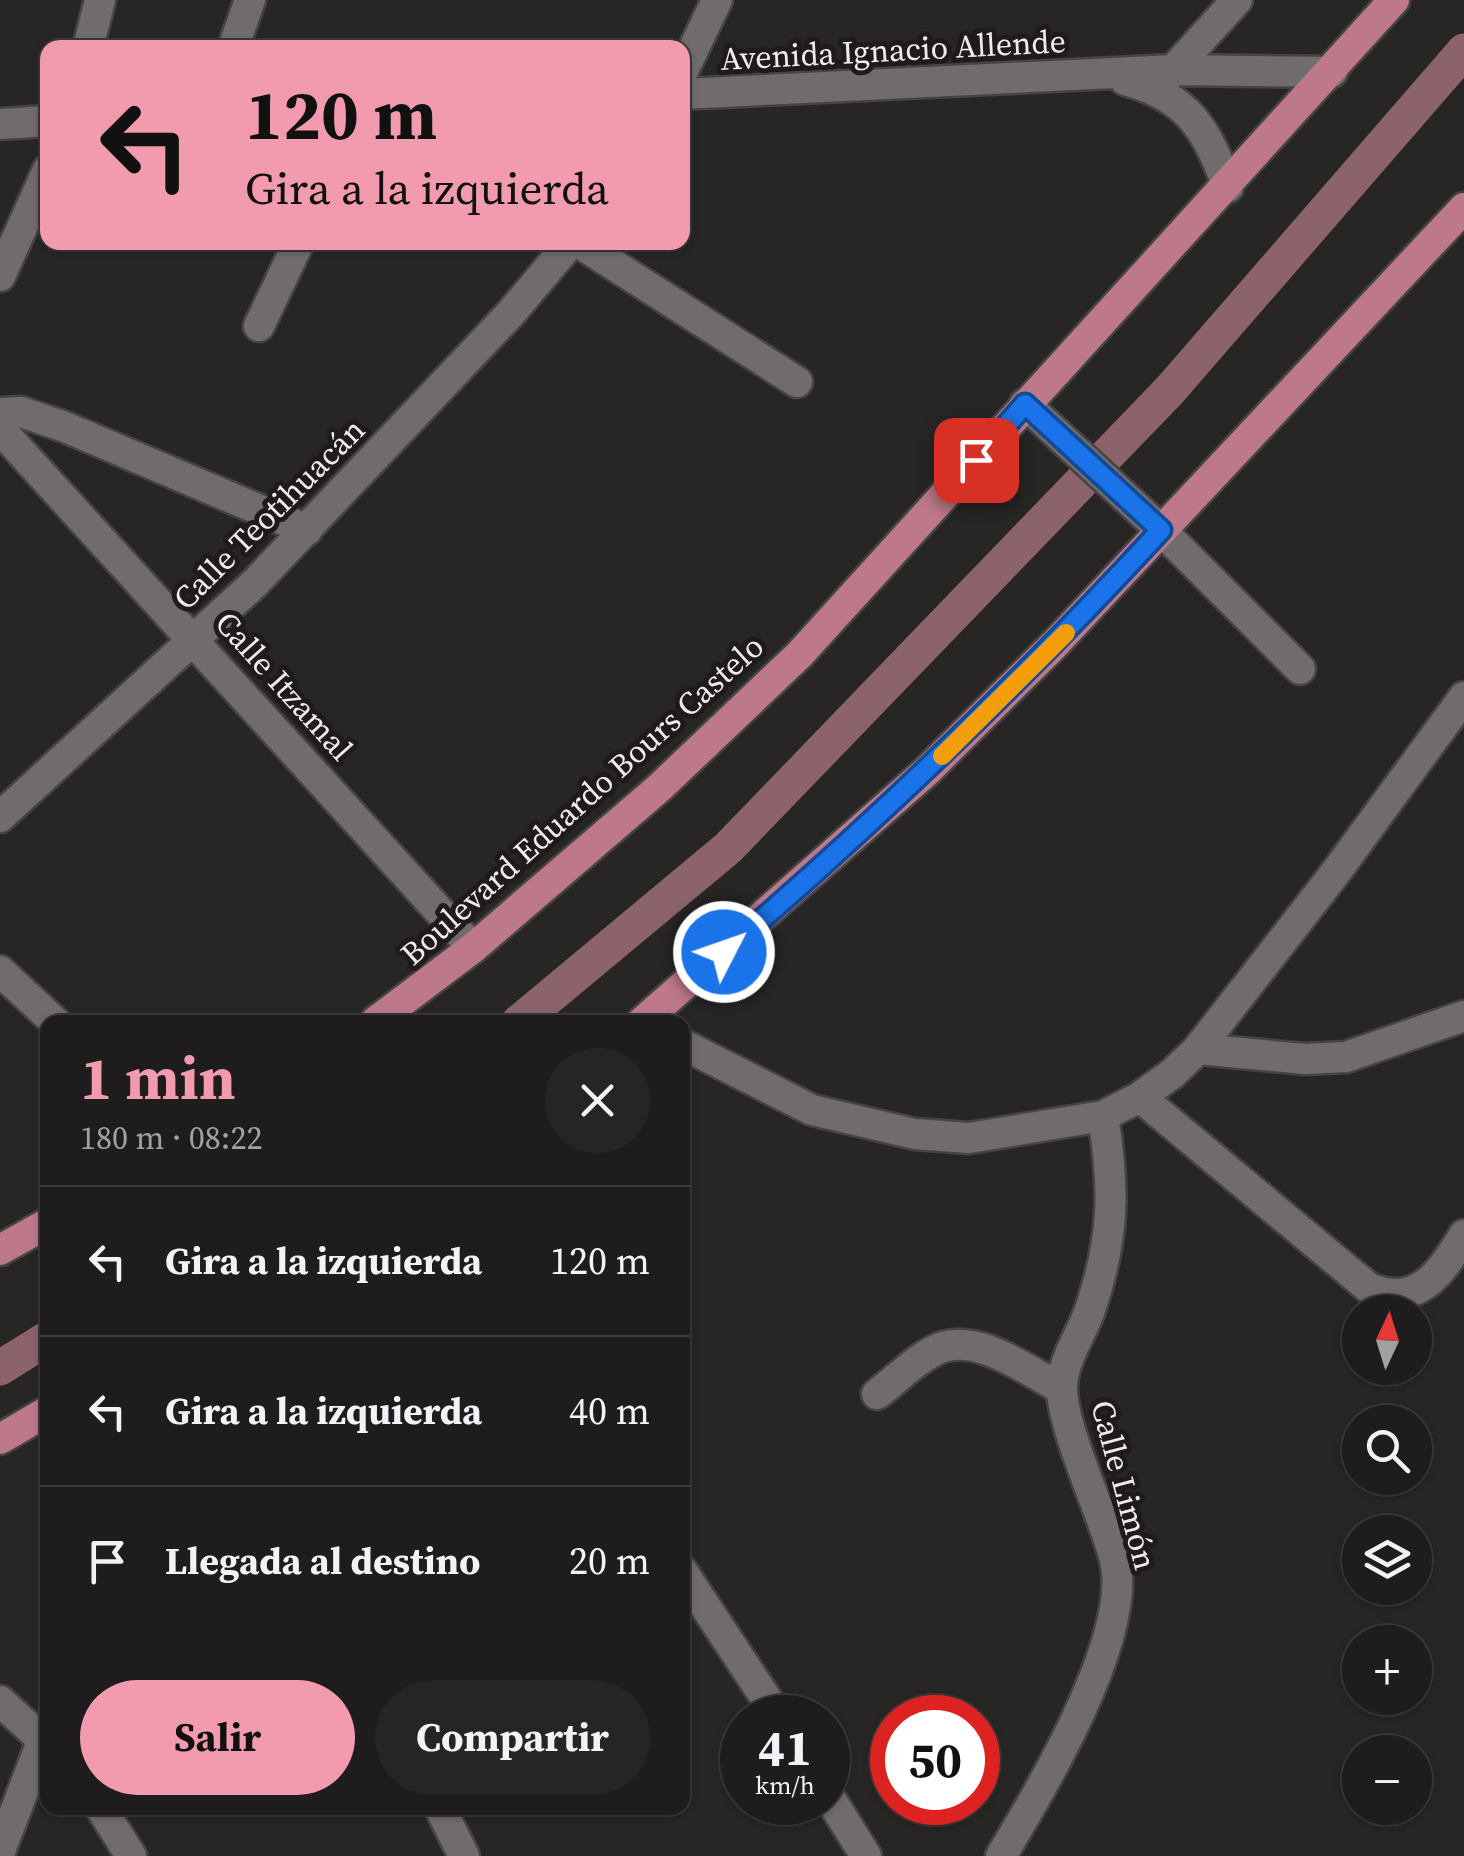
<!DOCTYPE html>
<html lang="es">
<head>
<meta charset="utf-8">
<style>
	body { margin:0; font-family:"Source Serif 4",serif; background:#262525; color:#f1f3f6; height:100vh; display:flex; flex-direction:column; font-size:38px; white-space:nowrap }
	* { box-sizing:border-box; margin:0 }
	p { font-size:32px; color:#a1a1a3 }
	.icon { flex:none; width:55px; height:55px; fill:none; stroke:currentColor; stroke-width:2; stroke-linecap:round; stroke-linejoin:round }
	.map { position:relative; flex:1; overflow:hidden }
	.drawer { position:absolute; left:40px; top:1015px; width:650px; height:800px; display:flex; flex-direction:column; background:#1e1c1c; border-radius:20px; box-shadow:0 2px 8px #0004,0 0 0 2px #3c3a3b }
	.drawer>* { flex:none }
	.hud { position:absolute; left:40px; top:40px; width:650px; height:210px; border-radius:20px; box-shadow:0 2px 8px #0004,0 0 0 2px #3c3a3b; background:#f29aae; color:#111; overflow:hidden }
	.needle { width:65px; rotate:4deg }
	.tools { position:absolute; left:1342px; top:1295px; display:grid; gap:20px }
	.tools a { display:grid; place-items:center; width:90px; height:90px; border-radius:50%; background:#1e1c1c; box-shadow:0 2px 8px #0004,0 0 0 2px #3c3a3b; font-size:50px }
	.speed { position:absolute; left:720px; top:1695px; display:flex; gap:20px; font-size:50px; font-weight:700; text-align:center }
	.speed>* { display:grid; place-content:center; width:130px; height:130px; border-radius:50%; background:#1e1c1c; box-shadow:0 2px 8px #0004,0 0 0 2px #3c3a3b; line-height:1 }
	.speed small { font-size:25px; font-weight:400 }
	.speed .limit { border:15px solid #d22; background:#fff; color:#111 }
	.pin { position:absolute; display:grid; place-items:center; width:85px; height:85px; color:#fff; margin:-42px; border-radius:20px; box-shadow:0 5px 15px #0006 }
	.me { position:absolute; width:110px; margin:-55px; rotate:49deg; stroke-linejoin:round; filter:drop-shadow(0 0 8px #0008) }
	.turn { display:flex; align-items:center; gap:35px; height:210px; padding:0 40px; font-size:45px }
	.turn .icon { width:130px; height:130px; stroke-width:2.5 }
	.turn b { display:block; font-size:70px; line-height:85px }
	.round { display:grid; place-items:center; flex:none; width:105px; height:105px; border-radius:52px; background:#262525 }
	.summary { display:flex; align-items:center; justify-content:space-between; height:170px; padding:0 40px }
	h1 { font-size:60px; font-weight:700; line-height:75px; color:#f29aae }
	.cta { display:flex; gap:20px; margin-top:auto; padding:20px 40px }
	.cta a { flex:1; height:115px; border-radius:60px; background:#f29aae; color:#111; font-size:40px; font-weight:700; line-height:115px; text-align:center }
	.cta a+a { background:#262525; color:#f1f3f6 }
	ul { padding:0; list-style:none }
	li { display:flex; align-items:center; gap:30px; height:150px; padding:0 40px; border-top:2px solid #3c3a3b }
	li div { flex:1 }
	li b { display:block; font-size:38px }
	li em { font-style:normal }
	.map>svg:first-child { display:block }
</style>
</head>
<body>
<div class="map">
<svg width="1464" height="1856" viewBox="0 0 1464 1856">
	<rect width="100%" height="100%" fill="#282525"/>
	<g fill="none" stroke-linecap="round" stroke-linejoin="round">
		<!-- canal -->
		<path stroke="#8c636b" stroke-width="35" d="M519,1022L728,848L1170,390L1464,51
			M0,1368L48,1338"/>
		<!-- minor casing -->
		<g stroke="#464344" stroke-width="35">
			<path id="minor" d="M88,48L100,0
				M233,48L250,0
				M682,73L717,0
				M1165,79L1237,0
				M1125,80C1188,97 1206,128 1228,187
				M682,94L1174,70L1332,72
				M0,124L48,121
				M578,242L797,382
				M0,276L48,170
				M259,326L299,242
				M1025,404L1161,530L1300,669
				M0,413L21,412L65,427L307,530
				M0,429L473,948
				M0,817L256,582L511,313L571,242
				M0,971L55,1022
				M682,1044L812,1110L915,1134L969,1138L1103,1116L1140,1097L1173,1073L1198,1049L1336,872L1464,697
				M1198,1049L1305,1059L1346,1057L1464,1016
				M1140,1097L1369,1288C1417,1308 1441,1274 1464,1235
				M877,1394C896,1380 918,1357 940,1348C979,1333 1029,1372 1062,1389
				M682,1571L779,1718
				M0,1701L48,1745
				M828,1795L866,1856
				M101,1808L131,1856
				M440,1808L464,1856
				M0,1851L43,1739
				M1001,1856C1041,1790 1136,1632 1114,1556C1102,1512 1062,1428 1062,1388C1062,1361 1081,1335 1090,1310C1114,1238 1115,1190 1103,1116"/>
		</g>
		<!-- major casing -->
		<g stroke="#464344" stroke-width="35">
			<path id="major" d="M375,1022L473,948L659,788L800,654L1394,0
				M642,1022L927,771L1055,644L1464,208
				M0,1250L48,1223
				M0,1439L48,1411"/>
		</g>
		<!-- minor -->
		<use href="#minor" stroke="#706b6c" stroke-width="30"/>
		<!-- major -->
		<use href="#major" stroke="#bd7889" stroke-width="30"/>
	</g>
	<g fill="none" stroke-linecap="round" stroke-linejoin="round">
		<!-- route casing -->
		<g stroke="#114b97" stroke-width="25">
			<path id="route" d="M724,952C878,820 1023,680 1161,530L1025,404L976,460"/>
		</g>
		<!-- route -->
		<use href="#route" stroke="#1a73e8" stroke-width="18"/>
		<!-- slow -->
		<path stroke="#f59e0b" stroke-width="18" d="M942,756L1066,633"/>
	</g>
	<g text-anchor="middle" stroke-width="10" stroke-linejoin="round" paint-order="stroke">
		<!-- street labels -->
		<g font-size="32" fill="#efeced" stroke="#1f1b1c">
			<text transform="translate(893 50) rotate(-3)" y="11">Avenida Ignacio Allende</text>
			<text transform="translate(269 514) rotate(-45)" y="11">Calle Teotihuacán</text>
			<text transform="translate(284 686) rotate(48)" y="11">Calle Itzamal</text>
			<text transform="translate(582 800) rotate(-42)" y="11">Boulevard Eduardo Bours Castelo</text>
			<text transform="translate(1124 1485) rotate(75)" y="11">Calle Limón</text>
		</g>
	</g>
</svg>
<div class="tools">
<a><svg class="needle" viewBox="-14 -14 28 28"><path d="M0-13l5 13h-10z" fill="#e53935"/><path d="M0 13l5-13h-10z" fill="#a1a1a3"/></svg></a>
<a><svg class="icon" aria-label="search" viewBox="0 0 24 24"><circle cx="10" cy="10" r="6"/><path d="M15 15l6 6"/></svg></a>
<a><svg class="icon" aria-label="layers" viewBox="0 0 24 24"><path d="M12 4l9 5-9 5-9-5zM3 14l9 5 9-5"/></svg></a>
<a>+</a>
<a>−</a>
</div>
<div class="speed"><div>41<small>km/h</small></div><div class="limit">50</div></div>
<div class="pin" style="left:976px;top:460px;background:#d93025"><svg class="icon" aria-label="arrive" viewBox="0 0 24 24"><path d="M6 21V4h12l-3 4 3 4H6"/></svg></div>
<svg class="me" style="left:724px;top:952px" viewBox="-20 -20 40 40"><circle r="17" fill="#1a73e8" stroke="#fff" stroke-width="3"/><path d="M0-11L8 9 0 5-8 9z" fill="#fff"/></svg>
<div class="hud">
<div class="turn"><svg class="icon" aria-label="left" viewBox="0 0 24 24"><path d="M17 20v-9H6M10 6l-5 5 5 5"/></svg><div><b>120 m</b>Gira a la izquierda</div></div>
</div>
<section class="drawer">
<div class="summary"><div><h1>1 min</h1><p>180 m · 08:22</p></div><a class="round"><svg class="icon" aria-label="close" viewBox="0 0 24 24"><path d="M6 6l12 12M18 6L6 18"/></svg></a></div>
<ul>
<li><svg class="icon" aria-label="left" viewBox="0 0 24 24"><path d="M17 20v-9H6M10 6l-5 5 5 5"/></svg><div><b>Gira a la izquierda</b></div><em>120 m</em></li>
<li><svg class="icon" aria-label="left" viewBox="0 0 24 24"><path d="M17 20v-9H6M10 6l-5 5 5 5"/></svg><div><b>Gira a la izquierda</b></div><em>40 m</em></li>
<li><svg class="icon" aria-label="arrive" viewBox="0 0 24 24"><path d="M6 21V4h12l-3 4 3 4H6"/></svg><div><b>Llegada al destino</b></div><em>20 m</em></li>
</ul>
<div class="cta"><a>Salir</a><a>Compartir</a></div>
</section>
</div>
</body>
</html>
